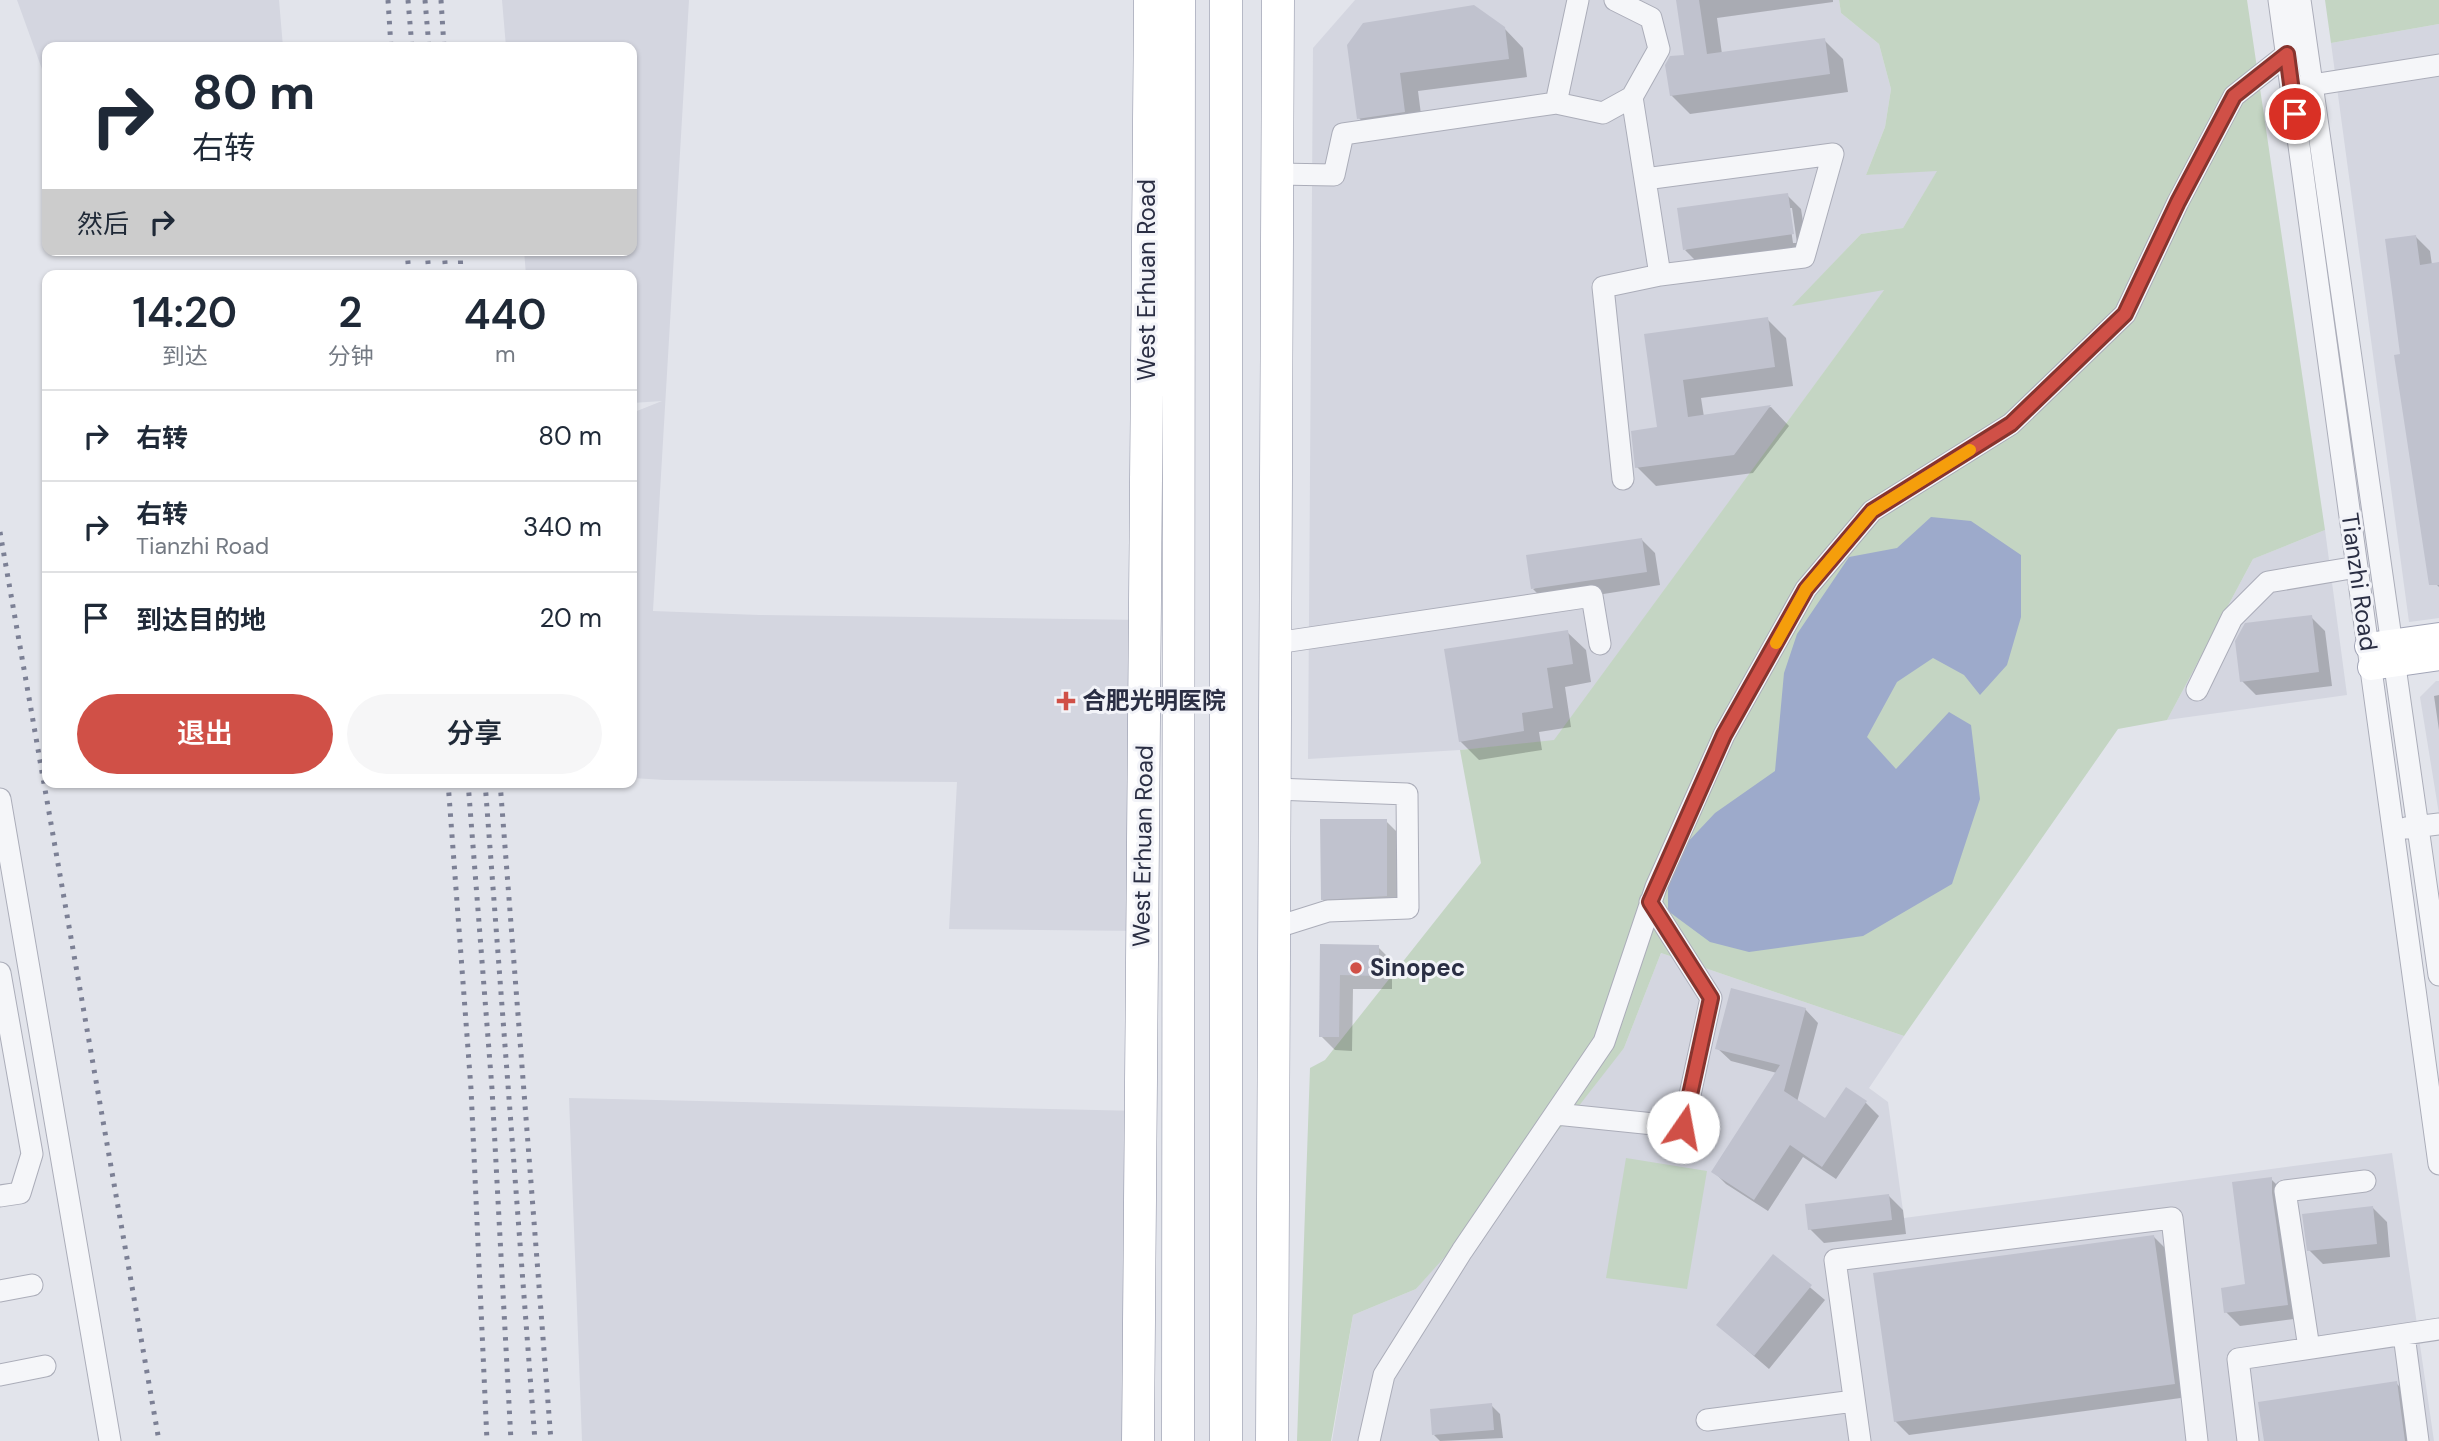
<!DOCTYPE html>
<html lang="zh">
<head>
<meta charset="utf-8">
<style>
	body { margin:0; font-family:"DM Sans","Noto Sans SC",sans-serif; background:#f6f6f7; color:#1f2937; height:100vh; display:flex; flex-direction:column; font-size:26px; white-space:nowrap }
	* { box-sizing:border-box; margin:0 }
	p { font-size:23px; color:#747a83 }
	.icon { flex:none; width:38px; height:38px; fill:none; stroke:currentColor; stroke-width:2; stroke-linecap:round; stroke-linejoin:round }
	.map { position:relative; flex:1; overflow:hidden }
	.details { position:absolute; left:42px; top:270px; width:595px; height:518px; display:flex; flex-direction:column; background:#fff; border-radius:14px; box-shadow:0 2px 5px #0004 }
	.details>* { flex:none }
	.top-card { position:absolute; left:42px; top:42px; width:595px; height:214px; border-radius:14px; box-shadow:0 2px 5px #0004; background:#fff; color:#1f2937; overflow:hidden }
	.pin { position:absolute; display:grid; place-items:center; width:60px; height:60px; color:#fff; margin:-30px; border:4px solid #fff; border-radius:50%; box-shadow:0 2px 7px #0007 }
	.me { position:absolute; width:77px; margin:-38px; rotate:12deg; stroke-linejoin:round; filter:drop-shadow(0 0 5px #0008) }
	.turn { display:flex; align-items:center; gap:24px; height:147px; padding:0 35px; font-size:32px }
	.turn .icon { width:91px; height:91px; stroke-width:2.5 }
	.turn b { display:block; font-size:49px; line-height:60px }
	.then { display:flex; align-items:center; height:66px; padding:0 35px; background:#0003; gap:14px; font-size:26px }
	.eta { display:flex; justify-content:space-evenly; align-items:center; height:119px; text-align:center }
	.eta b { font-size:42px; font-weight:600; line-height:49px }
	.action { display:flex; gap:14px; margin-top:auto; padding:14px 35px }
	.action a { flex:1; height:80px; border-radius:42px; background:#d05047; color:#fff; font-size:28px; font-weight:600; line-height:80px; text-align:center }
	.action a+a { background:#f6f6f7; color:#1f2937 }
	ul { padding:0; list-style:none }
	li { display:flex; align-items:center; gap:21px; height:91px; padding:0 35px; border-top:2px solid #e0e1e3 }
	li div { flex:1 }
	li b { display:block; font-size:26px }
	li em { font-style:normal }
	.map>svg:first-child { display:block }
</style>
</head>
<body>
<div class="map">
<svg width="2439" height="1441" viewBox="0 0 2439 1441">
	<rect width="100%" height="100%" fill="#e2e4eb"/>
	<!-- built -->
	<path fill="#d4d6e0" d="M17,0H279L283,47H47V83Z
		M502,0H689L653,611L759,615L1145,620L1142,931L949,929L957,782L665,780L632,778V413L662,401L632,403V275H526L524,250H632V47H506Z
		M1355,0H1839L1841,13L1879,44L1891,89L1885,127L1866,175L1938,170L1903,228L1861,234L1794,305L1885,289L1554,741L1460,750L1308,759L1313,48Z
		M2439,24V618L2409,622L2331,43Z
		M2325,530L2347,695L2167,720L2253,559Z
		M2436,681H2439V814L2420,697Z
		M1661,953L1904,1036L1869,1088L1888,1102L1904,1218L2392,1153L2434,1441H1332L1353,1315L1416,1289L1624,1048Z
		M569,1098L1141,1111L1138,1441H582Z"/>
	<!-- green -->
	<path fill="#c4d5c3" d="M1839,0H2247L2325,530L2253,559L2167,720L2118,729L1904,1036L1661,953L1624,1048L1571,1116L1416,1289L1353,1315L1331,1441H1297L1310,1068L1325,1060L1481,863L1460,750L1554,740L1884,290L1792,306L1861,234L1903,228L1937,171L1866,175L1885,127L1891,89L1879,44L1841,13Z
		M2325,0H2439V24L2331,43Z
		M1626,1158L1707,1171L1687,1289L1606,1278Z"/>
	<!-- water -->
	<path fill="#9daacb" d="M1931,517L1971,521L2021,555V617L2007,665L1980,695L1964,675L1933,658L1897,682L1867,737L1896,769L1949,712L1971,725L1980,799L1952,884L1863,936L1749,952L1710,942L1668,911V863L1715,813L1775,771L1784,673L1797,634L1849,557L1897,548Z"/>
	<!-- shadow -->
	<path fill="#0003" fill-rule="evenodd" d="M1678,0H1833V2L1717,18L1722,54L1824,40L1843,59L1848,92L1690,114L1671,95L1686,56Z
		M1504,28L1523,48L1527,77L1418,91L1423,130L1377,137L1359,118L1349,45Z
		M1787,195L1801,209L1807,248L1699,264L1685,250ZM1788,208H1792L1797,243H1793Z
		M2416,237L2430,251L2432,265L2439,264V587L2430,578L2402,355Z
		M1767,319L1786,338L1793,386L1701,398L1704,417L1771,407L1789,426L1753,473L1656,486L1637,467L1659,429L1646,335Z
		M1641,539L1655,553L1660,585L1547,603L1533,589Z
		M2311,617L2325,631L2332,686L2256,695L2242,681Z
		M1567,632L1586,650L1591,682L1565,687L1571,727L1539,732L1542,750L1479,760L1460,741Z
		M2439,695V730L2434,696Z
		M1386,821L1400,835V909L1336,913L1322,899Z
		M1322,946L1378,947L1392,961V989H1353L1352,1051L1335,1050L1321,1036Z
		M1805,1009L1818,1023L1797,1102L1826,1120L1847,1089L1866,1103L1879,1116L1836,1179L1803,1157L1768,1211L1726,1184L1713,1171L1777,1073L1731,1061L1717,1048Z
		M2271,1179L2285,1193L2302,1318L2240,1326L2226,1312L2247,1286Z
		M1889,1196L1903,1210L1906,1234L1824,1243L1810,1229Z
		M2373,1208L2387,1222L2390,1257L2323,1264L2309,1250Z
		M2154,1237L2168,1251L2188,1397L1909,1435L1895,1421Z
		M1773,1256L1825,1300L1769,1369L1718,1325Z
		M2396,1383L2410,1397L2416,1441H2266Z
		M1491,1405L1500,1414L1503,1438L1440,1441L1434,1435Z"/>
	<!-- building -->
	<path fill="#c0c2ce" d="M1676,0H1699L1707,54L1825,38L1830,74L1670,96L1665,65L1670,56L1684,55Z
		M1474,5L1505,27L1509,59L1400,73L1405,112L1357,119L1347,45L1363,23Z
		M1788,193L1794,234L1683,250L1677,208Z
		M2416,235L2420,265L2439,262V585H2429L2394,355L2400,354L2385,239Z
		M1768,317L1775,367L1683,380L1688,417L1771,405L1734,455L1635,468L1631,431L1657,427L1644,334Z
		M1642,538L1647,572L1531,589L1526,555Z
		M2312,615L2319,672L2240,682L2235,641L2245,623Z
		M1568,630L1573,664L1547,668L1553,708L1522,713L1524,731L1459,742L1444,649Z
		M1320,819H1387V896L1321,900Z
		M1320,944L1379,945V976L1340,975L1339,1037H1319Z
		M1731,988L1806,1008L1784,1091L1825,1118L1846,1087L1867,1101L1822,1167L1790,1145L1754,1200L1711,1172L1780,1065L1715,1049Z
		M2272,1177V1193L2288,1305L2224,1313L2221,1288L2245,1284L2232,1182Z
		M1889,1194L1892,1220L1808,1230L1805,1204Z
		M2373,1206L2377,1244L2307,1251L2302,1214Z
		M2154,1235L2175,1384L1894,1422L1873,1273Z
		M1773,1254L1812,1285L1754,1356L1716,1325Z
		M2397,1381L2405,1441H2264L2258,1402Z
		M1492,1403L1494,1430L1432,1435L1430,1409Z"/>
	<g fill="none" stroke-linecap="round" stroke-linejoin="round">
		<!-- minor casing -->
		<g stroke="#abadb9" stroke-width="23">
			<path id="minor" d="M1615,0L1651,18L1659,49L1632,97L1660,275L1603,287L1623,479
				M2279,0L2439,1164
				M2300,0L2439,975
				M2299,87L2439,65
				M1556,103L1603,113L1632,97
				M1277,174L1334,175L1343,134L1556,103L1578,0
				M1645,179L1833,154L1804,257L1660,275
				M1276,643L1592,596L1600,644
				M2197,690L2232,618L2268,582L2357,567
				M0,799L110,1441
				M2406,828L2439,824
				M1274,928L1328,911L1408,908L1407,794L1275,789
				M0,973L32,1154L20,1193L0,1196
				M1556,1114L1683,1127L1711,998L1650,902
				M0,1291L32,1285
				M2404,1335L2418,1441
				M2309,1348L2285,1191L2365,1181
				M0,1375L45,1366
				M1707,1420L1854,1401
				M1369,1441L1384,1375L1462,1251L1604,1042L1656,887L1724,735L1806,589L1872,511L2011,424L2125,314L2178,202L2234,96L2287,54
				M1860,1441L1835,1260L2172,1218L2197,1441
				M2248,1441L2238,1359L2439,1329"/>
		</g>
		<!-- major casing -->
		<g stroke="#a2a5b7" stroke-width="28">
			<path id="major" d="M2368,646L2439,636
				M2371,667L2439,657"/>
		</g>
		<!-- highway casing -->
		<g stroke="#8a8ea2" stroke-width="33">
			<path id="highway" d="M1138,1441L1150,0
				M1178,1441L1179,0
				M1226,1441V0
				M1272,1441L1278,0"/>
		</g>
		<!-- minor -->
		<use href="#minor" stroke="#f5f6f9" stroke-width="21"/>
		<!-- major -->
		<use href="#major" stroke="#fff" stroke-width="26"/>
		<!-- highway -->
		<use href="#highway" stroke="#fff" stroke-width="32"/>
		<!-- rail -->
		<path stroke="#7c8095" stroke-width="5" stroke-dasharray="3.5 7" stroke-linecap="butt" d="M388,0L391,47
			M408,0L412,47
			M425,0L429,47
			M441,0L444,47
			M407,250L409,275
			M427,250L429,275
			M444,250L446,275
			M460,250L461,275
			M0,532L159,1441
			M448,782L471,1089L487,1441
			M468,782L492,1089L511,1441
			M485,782L535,1441
			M500,782L551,1441"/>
	</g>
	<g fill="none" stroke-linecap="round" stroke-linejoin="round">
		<!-- route casing -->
		<g stroke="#87342e" stroke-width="18">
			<path id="route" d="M1683,1127L1711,998L1650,902L1724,735L1806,589L1872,511L2011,424L2125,314L2178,202L2234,96L2287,54L2295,114"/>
		</g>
		<!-- route -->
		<use href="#route" stroke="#d05047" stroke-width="12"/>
		<!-- slow -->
		<path stroke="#f59e0b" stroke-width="12" d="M1776,643L1806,589L1872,511L1970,450"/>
	</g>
	<!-- markers -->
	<g fill="#d05047" stroke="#f2f3f8" stroke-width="2.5">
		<path d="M1062.5 690.5h7v7h7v7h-7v7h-7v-7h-7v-7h7z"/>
		<circle cx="1356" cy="968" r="7"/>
	</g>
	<g text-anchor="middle" stroke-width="6" stroke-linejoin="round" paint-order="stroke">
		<!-- street labels -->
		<g font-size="24" fill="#2a2e43" stroke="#f2f3f8">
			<text transform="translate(1147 280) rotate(-90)" y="8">West Erhuan Road</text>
			<text transform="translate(2359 582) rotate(82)" y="8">Tianzhi Road</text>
			<text transform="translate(1143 846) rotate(-89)" y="8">West Erhuan Road</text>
		</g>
		<!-- poi labels -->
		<g font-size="24" font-weight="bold" fill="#2a2e43" stroke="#f2f3f8" text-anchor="start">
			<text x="1082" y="709">合肥光明医院</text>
			<text x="1370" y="976">Sinopec</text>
		</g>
	</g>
</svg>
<div class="pin" style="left:2295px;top:114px;background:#d93025"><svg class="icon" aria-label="arrive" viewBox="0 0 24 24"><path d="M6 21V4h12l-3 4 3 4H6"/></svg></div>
<svg class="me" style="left:1683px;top:1127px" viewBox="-20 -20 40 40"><circle r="19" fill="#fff"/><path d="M0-13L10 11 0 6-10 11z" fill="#d05047"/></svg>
<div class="top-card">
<div class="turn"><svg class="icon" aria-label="right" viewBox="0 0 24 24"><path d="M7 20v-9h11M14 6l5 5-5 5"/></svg><div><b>80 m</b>右转</div></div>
<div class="then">然后<svg class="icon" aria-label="right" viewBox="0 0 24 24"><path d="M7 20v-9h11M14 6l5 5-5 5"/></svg></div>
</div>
<section class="details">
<div class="eta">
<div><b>14:20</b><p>到达</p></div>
<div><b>2</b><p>分钟</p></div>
<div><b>440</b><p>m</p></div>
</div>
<ul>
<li><svg class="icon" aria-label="right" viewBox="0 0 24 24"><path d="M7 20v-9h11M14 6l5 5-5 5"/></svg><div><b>右转</b></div><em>80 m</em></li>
<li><svg class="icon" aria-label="right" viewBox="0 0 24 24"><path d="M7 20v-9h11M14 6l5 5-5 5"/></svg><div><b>右转</b><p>Tianzhi Road</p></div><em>340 m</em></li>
<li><svg class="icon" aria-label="arrive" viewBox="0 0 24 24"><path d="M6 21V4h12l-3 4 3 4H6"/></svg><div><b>到达目的地</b></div><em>20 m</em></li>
</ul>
<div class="action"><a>退出</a><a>分享</a></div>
</section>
</div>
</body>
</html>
